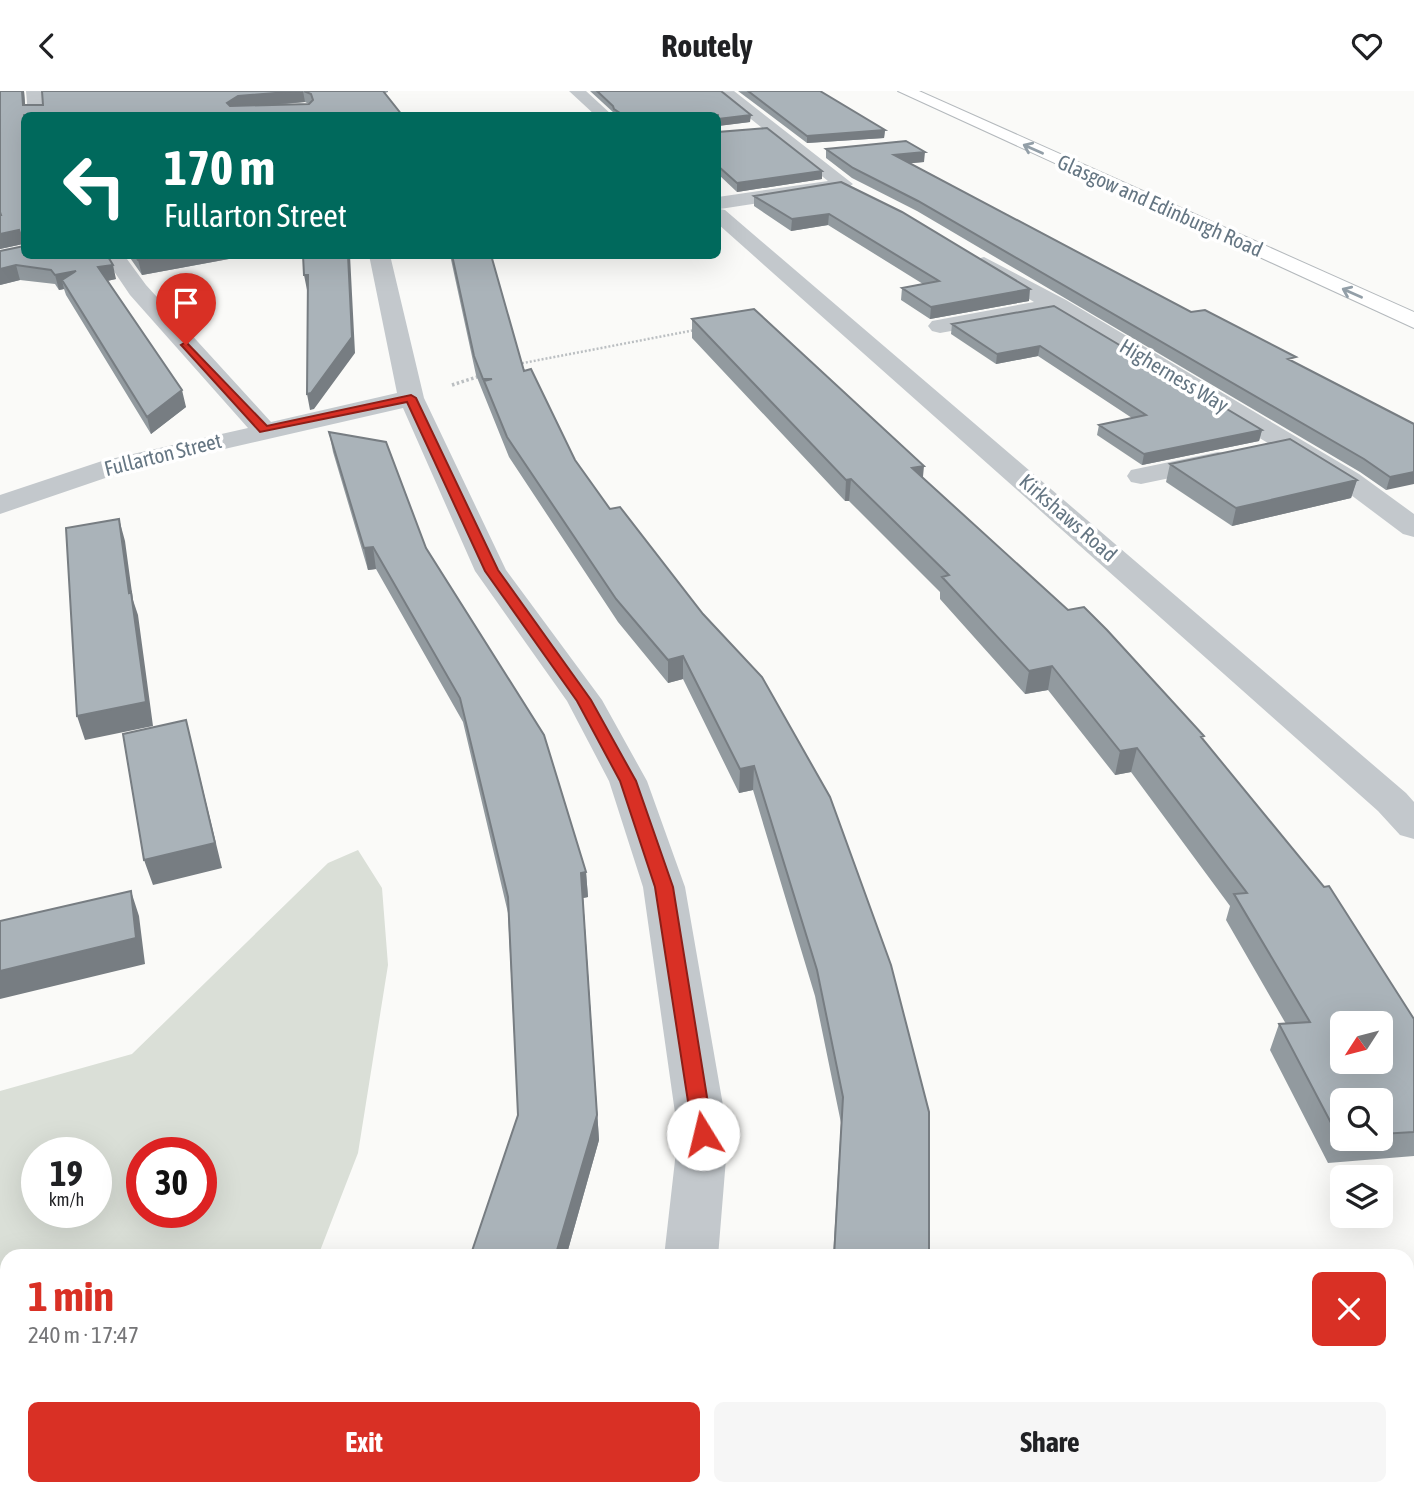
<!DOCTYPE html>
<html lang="en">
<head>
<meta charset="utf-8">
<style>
	body { margin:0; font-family:"Asap Condensed",sans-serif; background:#f6f6f6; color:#202124; height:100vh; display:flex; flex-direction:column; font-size:26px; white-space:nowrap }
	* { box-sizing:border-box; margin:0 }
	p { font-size:23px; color:#757577 }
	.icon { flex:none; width:38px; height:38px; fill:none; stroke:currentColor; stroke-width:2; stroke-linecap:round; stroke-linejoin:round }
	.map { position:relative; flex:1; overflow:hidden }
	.panel { position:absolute; left:0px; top:1158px; width:1414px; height:247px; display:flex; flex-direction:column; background:#fff; border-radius:21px 21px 0 0; box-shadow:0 7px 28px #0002 }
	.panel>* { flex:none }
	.banner { position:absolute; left:21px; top:21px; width:700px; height:147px; border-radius:10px; box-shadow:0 7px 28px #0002; background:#00695c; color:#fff; overflow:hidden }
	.needle { width:46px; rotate:234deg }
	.controls { position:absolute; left:1330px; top:920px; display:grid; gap:14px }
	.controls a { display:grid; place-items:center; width:63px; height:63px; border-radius:10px; background:#fff; box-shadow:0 7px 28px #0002; font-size:35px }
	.speed { position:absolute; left:21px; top:1046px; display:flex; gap:14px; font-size:35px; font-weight:700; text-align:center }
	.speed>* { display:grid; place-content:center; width:91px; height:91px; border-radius:50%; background:#fff; box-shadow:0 7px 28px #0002; line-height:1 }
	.speed small { font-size:18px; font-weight:400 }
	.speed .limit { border:10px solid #d22; background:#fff; color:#111 }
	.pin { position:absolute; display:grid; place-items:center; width:60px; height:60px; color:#fff; margin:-72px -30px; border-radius:50% 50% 50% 0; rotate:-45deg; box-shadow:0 0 7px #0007 }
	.pin .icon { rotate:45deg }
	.me { position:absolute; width:77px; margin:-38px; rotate:351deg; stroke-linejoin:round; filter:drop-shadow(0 0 5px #0008) }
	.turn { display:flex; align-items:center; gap:24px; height:147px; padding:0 28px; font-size:32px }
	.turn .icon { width:91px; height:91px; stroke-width:2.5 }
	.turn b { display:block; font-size:49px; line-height:60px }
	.round { display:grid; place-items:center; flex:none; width:74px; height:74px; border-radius:10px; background:#f6f6f6 }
	.headline { display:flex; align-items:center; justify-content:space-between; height:119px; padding:0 28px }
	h1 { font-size:42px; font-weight:700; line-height:52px; color:#d93025 }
	.button { display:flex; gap:14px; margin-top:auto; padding:14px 28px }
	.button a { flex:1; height:80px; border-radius:10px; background:#d93025; color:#fff; font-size:28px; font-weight:700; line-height:80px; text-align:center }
	.button a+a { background:#f6f6f6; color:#202124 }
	header { display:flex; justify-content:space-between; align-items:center; height:91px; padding:0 28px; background:#fff; font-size:32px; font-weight:700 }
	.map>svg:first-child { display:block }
</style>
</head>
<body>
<header><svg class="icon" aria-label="back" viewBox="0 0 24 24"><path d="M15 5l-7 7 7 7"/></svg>Routely<svg class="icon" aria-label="heart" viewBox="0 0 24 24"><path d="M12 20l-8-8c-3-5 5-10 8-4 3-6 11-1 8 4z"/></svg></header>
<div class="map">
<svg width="1414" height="1404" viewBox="0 0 1414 1404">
	<rect width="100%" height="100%" fill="#fafaf8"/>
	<!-- green -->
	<path fill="#dadfd7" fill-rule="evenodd" d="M358,759L382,797L388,874L358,1062L318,1165L7,1166V1398H150L145,1404H0V1000L132,963L328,772ZM37,1062H96V1122H37ZM142,1062H201V1122H142Z"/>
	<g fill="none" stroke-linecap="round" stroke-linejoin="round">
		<!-- highway casing -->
		<g stroke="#b4b9bd" stroke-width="2">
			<path id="highway" d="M898,0H919L1414,221V237Z"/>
		</g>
		<!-- path-far1 -->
		<path stroke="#bbbfc2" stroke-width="2.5" stroke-dasharray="2 2" stroke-linecap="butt" d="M518,273L695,239"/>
		<!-- path -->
		<path stroke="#bbbfc2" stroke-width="3.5" stroke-dasharray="2.5 2.5" stroke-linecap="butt" d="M452,294L480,285"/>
		<!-- minor -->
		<path fill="#c3c8cc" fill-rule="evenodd" d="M26,0H42L44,24H28Z
			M569,0H586L612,24H595Z
			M716,0H734L853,93L844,99L720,118L725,119L1406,702L1414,711V748L1400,744L1378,720L718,133V106L828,90Z
			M103,164H124L146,194L271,331L397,302L369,164H390L424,307L506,479L602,609L647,690L685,796L728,1043L718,1166H664L678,1043L643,796L609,690L567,610L475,480L403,317L120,382L0,423V404L102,370L248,337L130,204Z
			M984,166L1066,209L1359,383L1414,423V446L1403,443L1339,395L1052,222L940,242L932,240L928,235L932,230L1034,211L977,176L973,172L977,168Z
			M1218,361L1228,363L1232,369L1228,375L1141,393L1131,391L1127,385L1131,379Z
			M599,1398H661L659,1404H597Z"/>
		<!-- highway -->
		<use href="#highway" fill="#fff" fill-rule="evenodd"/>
	</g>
	<!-- wall -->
	<path fill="#929a9f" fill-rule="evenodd" d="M0,0H24L25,14H43L42,0H388V1L385,2L402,24H24V164L116,188L107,190L186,316L151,343L66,204L64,198L59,199L55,193L20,189L0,194L24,155L23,153L0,158ZM305,11L309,13L276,14Z
		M590,0H721L750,31L718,35V24H614V22Z
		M738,0H820L885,39L884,47L807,52Z
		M718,41L822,88L737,101L718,83Z
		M826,58L924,71L909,72L1191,221L1294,271L1414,333L1386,399L1360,381L917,120L852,87L826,67Z
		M841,91L1029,210L930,228L901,209L902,197L923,193L828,134L791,140L754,115V105Z
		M128,164H251L142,184Z
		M450,164H491L524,280L575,369L610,418L703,523L929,1166H833L841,1032L815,905L753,699L739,702L683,588L668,592L618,531L509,366L476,284Z
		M1054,215L1262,339L1259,350L1142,374L1097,344L1099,334L1132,327L1038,265L996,273L951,243L952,233Z
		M692,228L923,387L1203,648L1414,928V1065L1328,1072L1270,959L1279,933H1286L1226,829L1230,815L1131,681L1115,684L1048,599L1025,603L940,508V501L849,410H845L692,247ZM1342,1010H1381V1048H1342Z
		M329,341L426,457L586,781L588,806L583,807L599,1049L566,1166H470L518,1024L508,822L463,631L376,478L368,479L333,361Z
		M1170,373L1357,389L1351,407L1232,435L1166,391Z"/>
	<!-- shaded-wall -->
	<path fill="#777d82" d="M22,0H24L26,24L23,14Z
		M303,0L305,11L240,16L229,24L227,12L238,5Z
		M751,24L750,31L718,35V28Z
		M885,39L884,47L807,52V45Z
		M925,61L924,71L893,74L894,64Z
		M822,80V88L737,101V92Z
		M829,123L828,134L791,140L792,128Z
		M19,139L23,153L0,158V143Z
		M165,164H250L142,184L138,169Z
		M348,164H350L355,262L314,318L310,319L307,303Z
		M16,174L20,189L0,194V178Z
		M113,174L116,188L102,191L98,176Z
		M76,180L62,189L64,198L59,199L55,184Z
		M304,184H308L311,199H307Z
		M1030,198L1029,210L930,228L931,216Z
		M1040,255L1038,265L996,273L997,263Z
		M182,299L186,316L151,343L147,326Z
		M1262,339L1259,350L1142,374L1144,363Z
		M924,375L922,396L912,377Z
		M1414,381V393L1386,399L1390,386Z
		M851,388L849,410H845L846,389Z
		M1357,389L1351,407L1232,435L1236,417Z
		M119,428L125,450L133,509L138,524L153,635L85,649L77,625L129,502Z
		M373,456L376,478L368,479L364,457Z
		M683,565V588L668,592V569Z
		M1052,575L1048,599L1025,603L1029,580Z
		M186,629L222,777L153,794L144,769Z
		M1137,657L1131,681L1115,684L1120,660Z
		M754,675L753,699L739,702L740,678Z
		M586,781L588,806L583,807L599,1049L566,1166H555L581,782Z
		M131,800L139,825L145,873L0,908V880Z"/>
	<!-- building -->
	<path fill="#aab3b9" stroke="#777d82" stroke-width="2" fill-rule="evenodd" d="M0,0H22L23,14H43L42,0H300L238,5L227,12L230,15L309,13L313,9L311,3L304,0H383L402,24H24V148L22,147L19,139L0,143V124H1L0,121Z
		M597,0H721L751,24L718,28V24H623L614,18L613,15Z
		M748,0H820L885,39L807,45Z
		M767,37L822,80L737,92L718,75V41Z
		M906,50L925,61L894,64L1191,221L1205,219L1296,266L1288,268L1414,333V381L1390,386L1364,368L918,110L853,77L826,58Z
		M841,91L902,121L1030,198L931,216L902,197L939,190L829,123L792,128L754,105Z
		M24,155V164H107L113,174L98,176L182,299L147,326L62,189L76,180L55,184L51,179L16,174L0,178V160Z
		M135,164H165L138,169Z
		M303,164H348L352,246L311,302L307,303L308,184H304Z
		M452,164H491L524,280L531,278L575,369L610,418L620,416L703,523L762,586L830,706L891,874L929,1021V1166H834L843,1006L817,879L754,675L740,678L683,565L668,569L616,508L507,346L484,290L492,288H483L474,265Z
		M1054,215L1262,339L1144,363L1099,334L1146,324L1040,255L997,263L952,233Z
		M754,218L924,375L912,377L1068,519L1084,516L1107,539L1204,645L1201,646L1324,796L1329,795L1414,928V1041L1381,1043V1010H1342V1046L1339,1047L1279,933L1310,931L1234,803L1247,802L1137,657L1120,660L1052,575L1029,580L942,486L949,484L851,388L846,389L692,228ZM1342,933H1381V971H1342Z
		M329,341L386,351L426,457L544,644L586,781L581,782L597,1024L555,1166H470L518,1024L508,806L460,607L373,456L364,457Z
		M1290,348L1357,389L1236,417L1170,373Z
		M119,428L129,502L131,501L146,611L77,625L66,437Z
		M186,629L215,752L144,769L123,643Z
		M131,800L136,847L0,880V830Z
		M369,1398H391L399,1404H365Z
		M796,1398H920L919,1404H794Z"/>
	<!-- one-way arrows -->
	<defs><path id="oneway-shaft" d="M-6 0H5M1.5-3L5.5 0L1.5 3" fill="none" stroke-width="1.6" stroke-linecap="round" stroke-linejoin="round" transform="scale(1.75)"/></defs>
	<g stroke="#939fa8">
		<use href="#oneway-shaft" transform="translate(1033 58) rotate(-156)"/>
		<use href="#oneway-shaft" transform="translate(1352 202) rotate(-156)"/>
	</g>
	<!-- route -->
	<path fill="#d93025" stroke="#8d1f18" stroke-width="2" d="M186,251L267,335L411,304L416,307L498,479L591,609L636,690L673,796L713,1043L710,1049L703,1052L696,1049L693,1043L655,796L620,690L577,610L485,480L407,311L260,341L183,256L181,254Z"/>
	<g text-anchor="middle" stroke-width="7" stroke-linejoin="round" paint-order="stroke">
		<!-- far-street labels -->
		<g font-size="21" fill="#657683" stroke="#fff">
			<text transform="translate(1160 115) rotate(24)" y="7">Glasgow and Edinburgh Road</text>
			<text transform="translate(1174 285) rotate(31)" y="7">Higherness Way</text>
			<text transform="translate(163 364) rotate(-14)" y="7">Fullarton Street</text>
			<text transform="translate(1068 427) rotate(41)" y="7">Kirkshaws Road</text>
		</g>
	</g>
</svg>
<div class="controls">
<a><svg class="needle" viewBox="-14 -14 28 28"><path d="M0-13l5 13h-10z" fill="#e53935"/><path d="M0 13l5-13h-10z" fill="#757577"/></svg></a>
<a><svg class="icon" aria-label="search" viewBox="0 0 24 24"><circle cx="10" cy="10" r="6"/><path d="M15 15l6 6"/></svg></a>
<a><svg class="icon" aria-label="layers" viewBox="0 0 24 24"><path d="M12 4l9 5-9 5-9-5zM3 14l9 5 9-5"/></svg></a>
</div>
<div class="speed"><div>19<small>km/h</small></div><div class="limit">30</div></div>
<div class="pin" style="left:186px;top:254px;background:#d93025"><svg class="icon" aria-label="arrive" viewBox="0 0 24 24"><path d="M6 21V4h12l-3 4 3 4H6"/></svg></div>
<svg class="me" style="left:703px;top:1043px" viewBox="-20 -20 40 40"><circle r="19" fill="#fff"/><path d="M0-13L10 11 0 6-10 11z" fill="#d93025"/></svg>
<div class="banner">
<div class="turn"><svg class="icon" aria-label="left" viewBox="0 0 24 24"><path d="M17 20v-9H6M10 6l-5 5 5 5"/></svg><div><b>170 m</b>Fullarton Street</div></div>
</div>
<section class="panel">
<div class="headline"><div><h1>1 min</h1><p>240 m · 17:47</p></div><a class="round" style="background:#d93025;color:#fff"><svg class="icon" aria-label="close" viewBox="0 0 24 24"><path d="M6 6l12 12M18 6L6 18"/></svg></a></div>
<div class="button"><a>Exit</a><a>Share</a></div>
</section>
</div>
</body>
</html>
